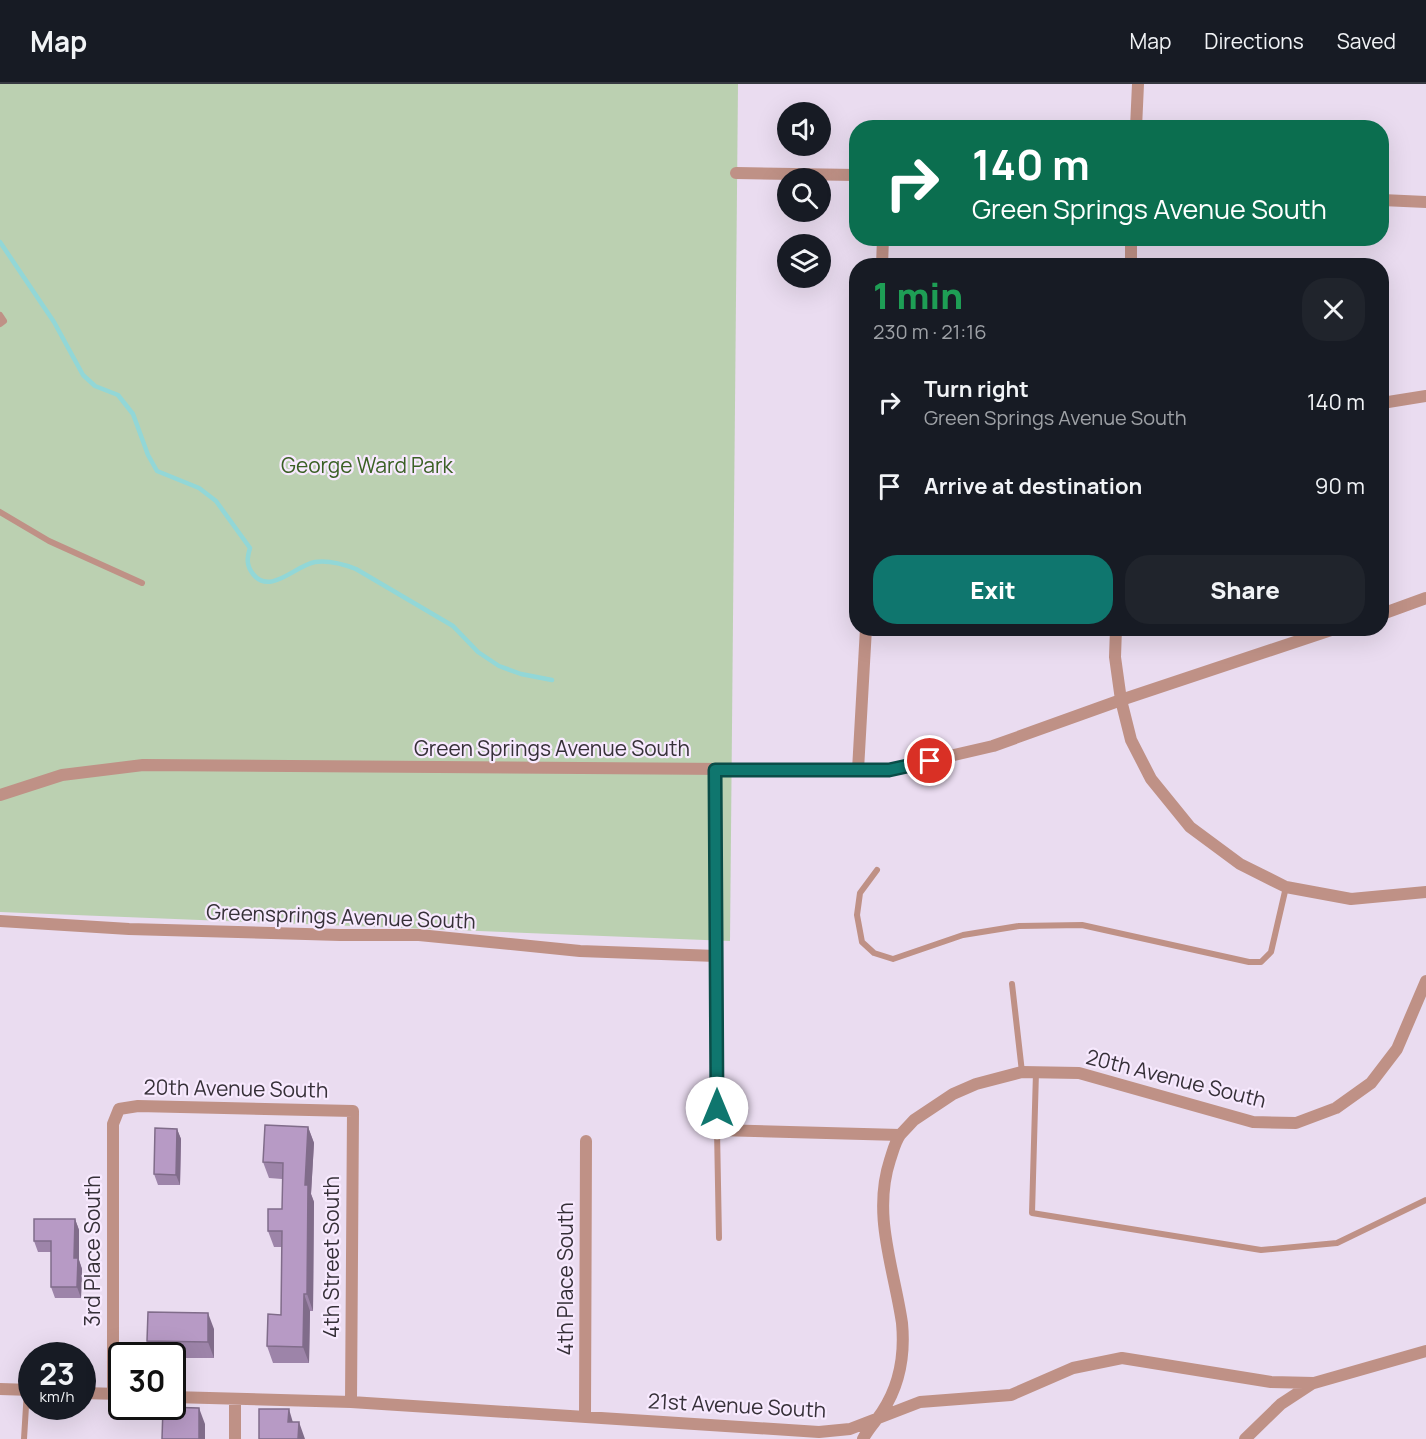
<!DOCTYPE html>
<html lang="en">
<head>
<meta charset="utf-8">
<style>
	body { margin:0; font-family:Manrope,sans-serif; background:#20242c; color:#f1f3f6; height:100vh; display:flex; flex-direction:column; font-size:22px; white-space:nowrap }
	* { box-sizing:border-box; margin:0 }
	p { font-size:20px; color:#9ea1a6 }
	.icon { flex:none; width:33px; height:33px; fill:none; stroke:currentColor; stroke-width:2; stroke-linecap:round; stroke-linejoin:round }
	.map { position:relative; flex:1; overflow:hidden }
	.side { position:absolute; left:849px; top:174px; width:540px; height:378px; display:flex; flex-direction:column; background:#171b24; border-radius:24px; box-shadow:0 6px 24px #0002 }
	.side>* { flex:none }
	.guide { position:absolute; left:849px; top:36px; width:540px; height:126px; border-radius:24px; box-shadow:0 6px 24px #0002; background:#0b6e4f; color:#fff; overflow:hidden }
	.controls { position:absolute; left:777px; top:18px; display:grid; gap:12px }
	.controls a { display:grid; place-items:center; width:54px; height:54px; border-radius:50%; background:#171b24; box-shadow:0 6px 24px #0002; font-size:30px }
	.speed { position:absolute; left:18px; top:1258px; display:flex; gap:12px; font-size:30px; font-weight:700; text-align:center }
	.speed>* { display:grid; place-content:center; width:78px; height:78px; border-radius:50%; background:#171b24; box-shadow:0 6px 24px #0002; line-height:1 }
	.speed small { font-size:15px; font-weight:400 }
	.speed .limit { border:3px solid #111; border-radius:9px; background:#fff; color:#111 }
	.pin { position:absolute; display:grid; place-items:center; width:51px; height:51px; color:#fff; margin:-26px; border:3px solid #fff; border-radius:50%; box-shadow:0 2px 6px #0007 }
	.me { position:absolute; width:66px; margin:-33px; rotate:0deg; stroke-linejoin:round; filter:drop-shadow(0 0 4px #0008) }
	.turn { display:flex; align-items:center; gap:21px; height:126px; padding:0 24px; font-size:27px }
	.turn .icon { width:78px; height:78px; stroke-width:2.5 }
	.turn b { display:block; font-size:42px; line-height:51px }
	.round { display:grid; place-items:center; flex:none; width:63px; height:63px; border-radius:24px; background:#20242c }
	.headline { display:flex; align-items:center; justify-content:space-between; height:102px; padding:0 24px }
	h1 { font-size:36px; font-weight:800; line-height:45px; color:#1e9e55 }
	.action { display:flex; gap:12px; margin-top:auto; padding:12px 24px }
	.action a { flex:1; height:69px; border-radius:24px; background:#0f766e; color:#fff; font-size:24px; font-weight:800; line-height:69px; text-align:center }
	.action a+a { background:#20242c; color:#f1f3f6 }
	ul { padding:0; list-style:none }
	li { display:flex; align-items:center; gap:18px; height:84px; padding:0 24px }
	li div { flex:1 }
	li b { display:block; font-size:22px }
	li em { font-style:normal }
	header { display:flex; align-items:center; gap:36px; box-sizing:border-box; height:84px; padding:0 30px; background:#171b24; border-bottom:2px solid #363941 }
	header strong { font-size:28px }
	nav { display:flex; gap:33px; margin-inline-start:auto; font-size:21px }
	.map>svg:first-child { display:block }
</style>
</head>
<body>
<header>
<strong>Map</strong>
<nav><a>Map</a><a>Directions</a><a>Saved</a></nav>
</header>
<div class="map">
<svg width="1426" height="1355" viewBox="0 0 1426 1355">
	<rect width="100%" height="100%" fill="#eadcf0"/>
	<!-- green -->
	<path fill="#bbd0b1" d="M0,0H738L730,857L0,828Z"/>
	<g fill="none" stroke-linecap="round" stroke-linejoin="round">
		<!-- stream -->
		<path stroke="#92d7d7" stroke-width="4.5" d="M0,158L54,238L83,291L95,302L118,311L133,330L148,371L157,387L199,404L216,417L250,464C247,474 246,481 253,490C270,512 296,481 315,478C329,476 343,480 356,485L453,542L478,568L499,582L521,590L552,596"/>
		<!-- service -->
		<path stroke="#bf9186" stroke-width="6" d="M0,231L4,237L0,240
			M0,428L49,457L142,499
			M877,786L860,809L857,831L862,858L874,869L893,875L963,851L1019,842L1082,841L1249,878H1261L1271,868L1286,803
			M1012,900L1022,988
			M1036,988L1032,1129L1261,1166L1337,1159L1426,1116
			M717,1046L719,1154
			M24,1355L27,1306"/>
		<!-- minor -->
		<path stroke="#bf9186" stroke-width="12" d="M1136,44L1138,0
			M736,89L856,91
			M1382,116L1426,118
			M882,182L883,154
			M1131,182V154
			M1382,319L1426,312
			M1382,530L1426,514
			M1116,544L1115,573L1121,616L1131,656L1151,695L1190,743L1240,780L1286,803L1351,815L1426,808
			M715,686L717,1046L900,1051L914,1036L953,1010L976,1000L1022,988L1079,989L1253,1038L1296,1039L1336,1024L1371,999L1397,965L1426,897
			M858,686L866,544
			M0,711L62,691L143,681L889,686L993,662L1121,616L1337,544
			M0,837L129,845L340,851H419L580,867L716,872
			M0,1305L32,1306
			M82,1309L120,1310
			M113,1310V1040L119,1025L138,1022L353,1027L351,1318
			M172,1313L351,1318L819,1348L850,1345L920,1318L1011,1311L1073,1284L1122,1274L1271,1298L1314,1299L1426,1267
			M585,1333L586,1057
			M235,1355V1316
			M863,1355C868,1345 876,1337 882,1328C900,1301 905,1271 902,1239C894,1184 872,1131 890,1076C893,1067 895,1058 900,1051
			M1245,1355L1281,1320L1313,1299"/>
	</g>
	<!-- wall -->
	<path fill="#9d84a9" d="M308,1043L314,1059L311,1110L314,1118L313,1227H310L309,1279H273L267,1262L281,1231L282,1163H274L268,1147L282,1125V1095L269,1094L263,1078Z
		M177,1045L181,1055L180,1101H158L154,1090Z
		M75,1135L79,1146V1176L82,1185L81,1214H55L51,1203V1168H38L34,1157Z
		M214,1245V1274H172V1272H153L147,1257Z"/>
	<!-- shaded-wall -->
	<path fill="#806c8a" d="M308,1043L314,1059L311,1110L314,1118L313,1227L307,1210L305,1101Z
		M177,1045L181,1055L180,1101L176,1091Z
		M75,1135L79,1146V1176L82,1185L81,1214L77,1203L74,1174Z
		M304,1210L310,1227L309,1279L303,1263Z
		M208,1229L214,1245V1274L208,1258Z
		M199,1324L205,1340V1355H199Z
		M289,1325L294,1342L288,1338Z
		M299,1338L305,1355H298Z"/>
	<!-- building -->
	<path fill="#b79ac5" stroke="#806c8a" stroke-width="1.5" d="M265,1041L308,1043L305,1101H308L307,1210H304L303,1263L267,1262L268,1230L281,1231L282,1147H268V1125H282L283,1079L263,1078Z
		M155,1044L177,1045L176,1091L154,1090Z
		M34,1135H75L74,1174H78L77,1203H51V1157H34Z
		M148,1228L208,1229V1258L147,1257Z
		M163,1323L199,1324V1355H162Z
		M259,1325H289L288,1338H299L298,1355H259Z"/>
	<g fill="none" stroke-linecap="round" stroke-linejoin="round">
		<!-- route casing -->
		<g stroke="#0a4d48" stroke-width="15">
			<path id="route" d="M717,1024L715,686H889L930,677"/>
		</g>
		<!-- route -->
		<use href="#route" stroke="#0f766e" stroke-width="10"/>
	</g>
	<g text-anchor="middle" stroke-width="4.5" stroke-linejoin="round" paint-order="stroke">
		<!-- park labels -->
		<g font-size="21" fill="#3a6024" stroke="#f7e9fe">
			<text x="367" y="389">George Ward Park</text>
		</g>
		<!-- street labels -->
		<g font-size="21" fill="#363038" stroke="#f7e9fe">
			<text x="552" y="672">Green Springs Avenue South</text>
			<text transform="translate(341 833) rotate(2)" y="7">Greensprings Avenue South</text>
			<text transform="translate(1176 995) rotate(14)" y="7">20th Avenue South</text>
			<text transform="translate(236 1005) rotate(1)" y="7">20th Avenue South</text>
			<text transform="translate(93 1167) rotate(-90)" y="7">3rd Place South</text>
			<text transform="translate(332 1173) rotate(-90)" y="7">4th Street South</text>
			<text transform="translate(566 1195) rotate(-90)" y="7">4th Place South</text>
			<text transform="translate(737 1322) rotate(3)" y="7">21st Avenue South</text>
		</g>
	</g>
</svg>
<div class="controls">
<a><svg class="icon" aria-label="sound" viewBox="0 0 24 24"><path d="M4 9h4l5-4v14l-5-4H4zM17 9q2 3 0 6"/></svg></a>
<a><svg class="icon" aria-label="search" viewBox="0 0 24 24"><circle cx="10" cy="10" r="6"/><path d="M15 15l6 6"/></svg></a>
<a><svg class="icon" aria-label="layers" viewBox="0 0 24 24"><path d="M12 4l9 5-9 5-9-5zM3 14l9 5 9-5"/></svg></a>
</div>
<div class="speed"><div>23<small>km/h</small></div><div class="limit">30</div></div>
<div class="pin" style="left:930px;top:677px;background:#d93025"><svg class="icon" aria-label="arrive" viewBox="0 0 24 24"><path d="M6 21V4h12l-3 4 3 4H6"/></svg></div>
<svg class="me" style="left:717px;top:1024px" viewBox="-20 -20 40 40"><circle r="19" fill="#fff"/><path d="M0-13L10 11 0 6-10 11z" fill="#0f766e"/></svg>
<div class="guide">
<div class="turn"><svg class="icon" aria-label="right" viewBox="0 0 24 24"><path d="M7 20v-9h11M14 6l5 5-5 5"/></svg><div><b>140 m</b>Green Springs Avenue South</div></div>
</div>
<section class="side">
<div class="headline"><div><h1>1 min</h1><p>230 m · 21:16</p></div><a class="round"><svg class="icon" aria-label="close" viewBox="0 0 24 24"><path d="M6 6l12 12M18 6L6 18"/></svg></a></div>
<ul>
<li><svg class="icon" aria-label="right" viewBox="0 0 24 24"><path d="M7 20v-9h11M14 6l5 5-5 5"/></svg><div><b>Turn right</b><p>Green Springs Avenue South</p></div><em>140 m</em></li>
<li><svg class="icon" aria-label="arrive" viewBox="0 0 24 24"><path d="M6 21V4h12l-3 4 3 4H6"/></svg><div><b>Arrive at destination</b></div><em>90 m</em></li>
</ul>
<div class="action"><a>Exit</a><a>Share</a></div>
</section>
</div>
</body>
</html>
